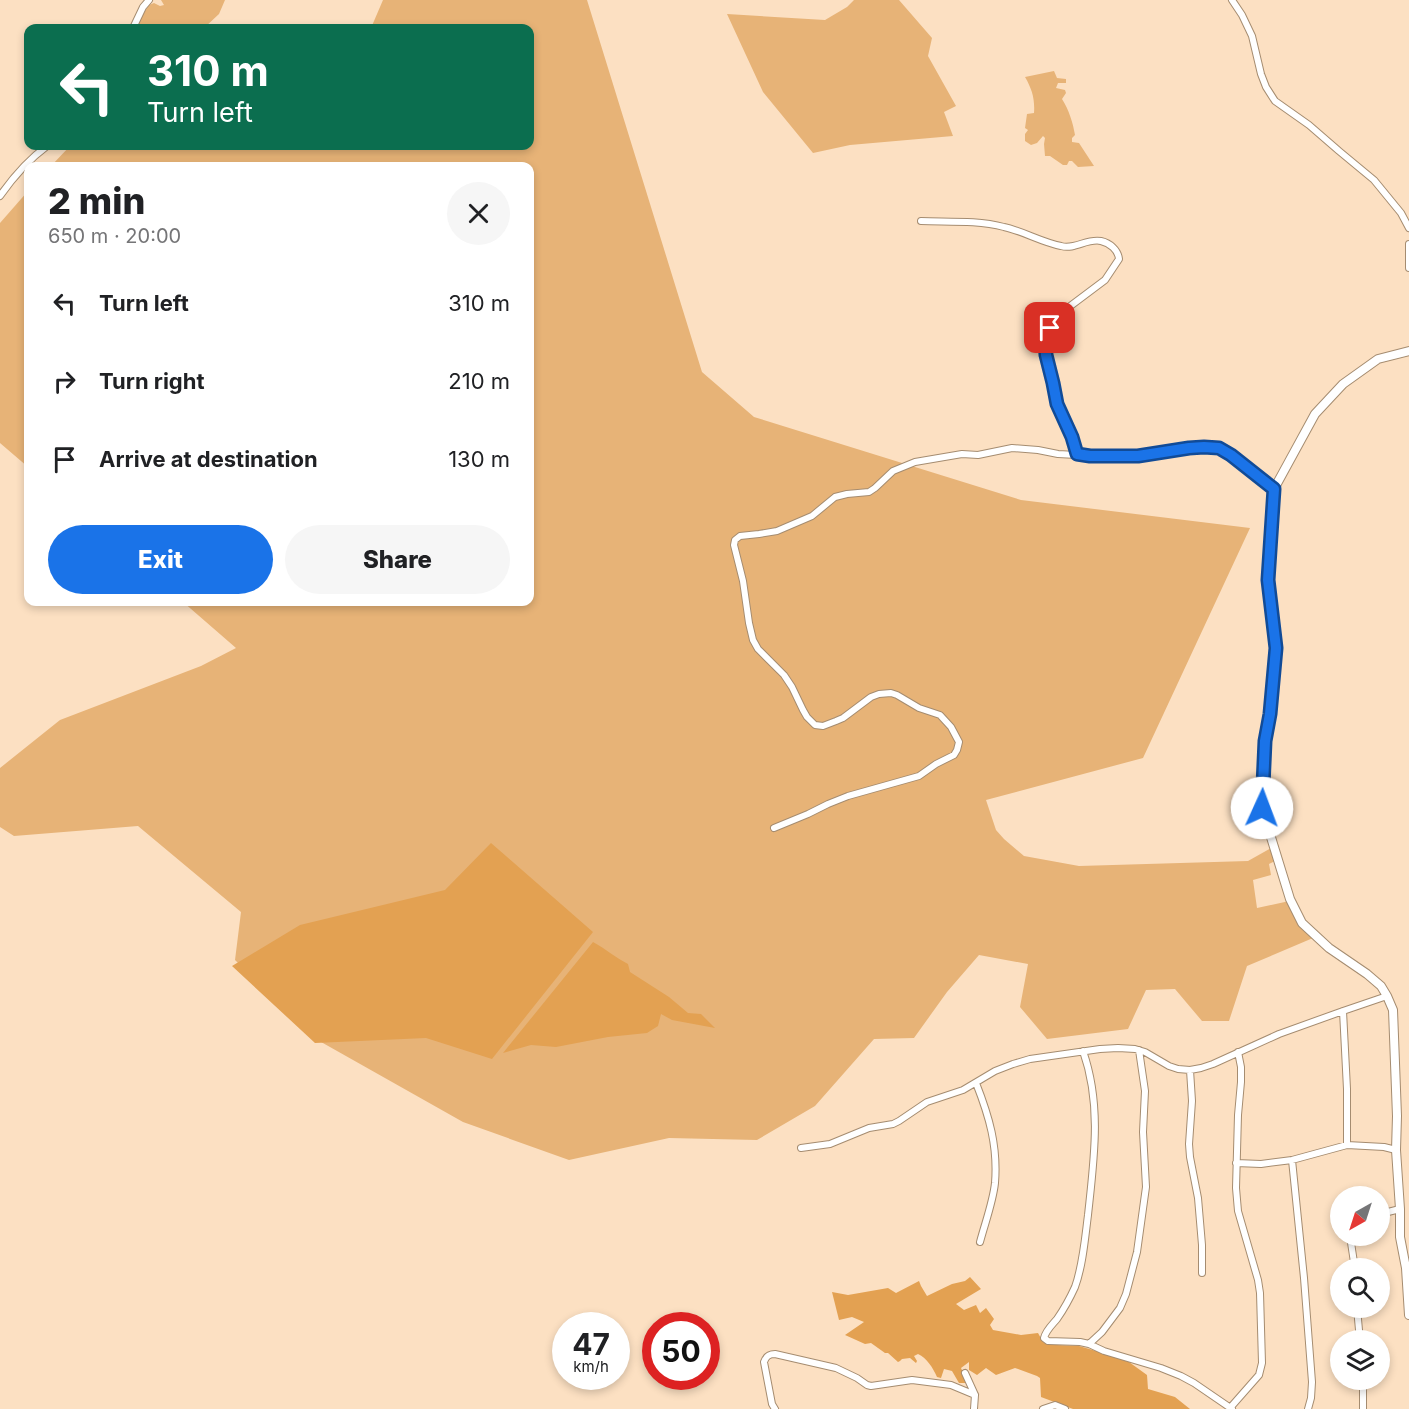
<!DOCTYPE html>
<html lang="en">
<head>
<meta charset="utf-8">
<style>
	body { margin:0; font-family:Inter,sans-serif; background:#f6f6f6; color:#202124; height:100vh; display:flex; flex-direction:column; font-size:22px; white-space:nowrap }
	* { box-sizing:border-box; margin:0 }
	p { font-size:20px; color:#757577 }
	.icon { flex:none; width:33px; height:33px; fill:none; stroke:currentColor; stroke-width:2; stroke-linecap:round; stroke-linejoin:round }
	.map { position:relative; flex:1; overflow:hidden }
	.panel { position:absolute; left:24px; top:162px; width:510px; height:444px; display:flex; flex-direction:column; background:#fff; border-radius:12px; box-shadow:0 3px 9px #0003 }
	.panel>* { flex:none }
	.hud { position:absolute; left:24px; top:24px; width:510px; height:126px; border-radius:12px; box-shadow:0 3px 9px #0003; background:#0b6e4f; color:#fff; overflow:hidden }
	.needle { width:39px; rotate:219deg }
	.buttons { position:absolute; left:1330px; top:1186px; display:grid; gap:12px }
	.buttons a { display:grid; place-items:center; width:60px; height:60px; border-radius:50%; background:#fff; box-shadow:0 3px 9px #0003; font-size:30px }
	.speed { position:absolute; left:552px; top:1312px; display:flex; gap:12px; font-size:30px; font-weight:700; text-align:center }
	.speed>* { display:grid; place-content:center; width:78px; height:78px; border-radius:50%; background:#fff; box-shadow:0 3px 9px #0003; line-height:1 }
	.speed small { font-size:15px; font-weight:400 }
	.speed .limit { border:9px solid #d22; background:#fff; color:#111 }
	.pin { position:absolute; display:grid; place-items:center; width:51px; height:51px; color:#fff; margin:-26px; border-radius:12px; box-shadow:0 3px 9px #0006 }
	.me { position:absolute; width:66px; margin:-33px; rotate:2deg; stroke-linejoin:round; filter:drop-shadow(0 0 4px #0008) }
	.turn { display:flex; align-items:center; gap:21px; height:126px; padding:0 24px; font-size:27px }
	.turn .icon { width:78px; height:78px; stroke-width:2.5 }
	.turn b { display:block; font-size:42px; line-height:51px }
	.round { display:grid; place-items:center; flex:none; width:63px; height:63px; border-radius:32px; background:#f6f6f6 }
	.headline { display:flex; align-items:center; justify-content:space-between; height:102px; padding:0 24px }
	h1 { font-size:36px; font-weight:800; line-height:45px }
	.primary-button { display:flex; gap:12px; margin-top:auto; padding:12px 24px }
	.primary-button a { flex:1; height:69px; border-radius:36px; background:#1a73e8; color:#fff; font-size:24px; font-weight:800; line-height:69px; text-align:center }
	.primary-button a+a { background:#f6f6f6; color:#202124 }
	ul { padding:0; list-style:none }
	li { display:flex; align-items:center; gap:18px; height:78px; padding:0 24px }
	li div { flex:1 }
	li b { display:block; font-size:22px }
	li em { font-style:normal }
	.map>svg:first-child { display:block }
</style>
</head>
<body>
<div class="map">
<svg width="1409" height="1409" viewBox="0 0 1409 1409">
	<rect width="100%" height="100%" fill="#fce0c2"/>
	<!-- green -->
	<path fill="#e7b377" d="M161,0H225L219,14L204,28H134L149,5L154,3L160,6L164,5Z
		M383,0H587L702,372L754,417L1021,500L1250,528L1143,758L986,800L996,830L1004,839L1024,856L1079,866L1248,861L1278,844L1281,858L1269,864L1271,875L1253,880L1257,908L1294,900L1313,938L1247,966L1229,1021H1202L1175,989L1146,990L1128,1029L1047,1039L1020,1007L1028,964L979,955L947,992L914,1038L874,1039L815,1106L757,1140L669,1138L569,1160L463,1122L314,1038L235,960L241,912L138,826L14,836L0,827V768L60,720L201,666L236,648L183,602H530V166H51L70,146H530V28H371Z
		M854,0H899L932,38L928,56L956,106L944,112L953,136L850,145L813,153L763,92L727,14L825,20L847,7Z
		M1054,71L1057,78L1066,79V83H1058L1056,88L1065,90L1066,93L1062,99C1069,110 1073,123 1075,135L1072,138V142L1079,143L1094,166L1078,167L1072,161H1069L1067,165H1063L1050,156H1045L1044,144L1045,138L1043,136L1037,143L1031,145L1025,141V134L1028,130L1025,128L1027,114L1034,113C1035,99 1032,89 1025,77Z
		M28,191V467L0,443V223Z"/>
	<!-- forest -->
	<path fill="#e3a152" d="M491,843L593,932L492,1059L426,1038L315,1043L232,966L300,925L445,890Z
		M593,942C606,949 616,958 628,964L630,972L669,997L688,1013L701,1014L715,1028L672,1020L661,1014L658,1026L647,1033L608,1037L556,1047L531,1045L503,1053Z
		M970,1277L981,1289L956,1304L964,1310L976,1305L980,1313L986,1308L994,1319L990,1325L993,1330L1021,1335L1038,1333L1043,1342L1057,1345L1079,1346L1103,1353L1129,1362L1147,1375L1148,1389L1175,1397L1190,1409H1073L1041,1397L1040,1378L1037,1376L1015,1368L996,1375L986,1368L977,1375L969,1370V1362L961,1368L968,1383H959L952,1371L944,1369L941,1378L937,1377C933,1368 927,1358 918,1354L914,1356L917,1361L916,1363L910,1358L902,1359L900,1361L898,1362L888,1353H885L871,1343L865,1344L845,1335L864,1322L852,1317L839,1320L832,1292L848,1295L888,1288L896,1293L919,1281L921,1286L927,1296L952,1284L965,1281Z"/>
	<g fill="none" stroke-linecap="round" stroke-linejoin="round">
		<!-- street casing -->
		<g stroke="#a58c70" stroke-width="8">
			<path id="street" d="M1232,0L1242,15L1252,36L1261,74L1266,87L1275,101L1309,125L1339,151L1374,180L1401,213L1409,228
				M133,28L143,7L149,0
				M0,196C14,176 28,160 47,146
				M921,221C948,222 977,220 1004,227C1023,231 1041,242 1061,246C1075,250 1087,238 1101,241C1110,243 1118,250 1119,259L1105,280L1065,310L1056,319L1050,328L1045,341L1046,355L1053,383L1057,404L1072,437L1077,454
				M1409,244V268
				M774,828L808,814L828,804L848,796L919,776L936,764L954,755L957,750L959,742L951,727L940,715L919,708L897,695L891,693L879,694L871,697L843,718L836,721L823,726L815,725L807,717L803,710L792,687L784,675L758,649L753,640L749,623L743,581L734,545L735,540L740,536L759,534L777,531L812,516L835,497L847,494L869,492L875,488L893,471L915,462L962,454L978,455L1012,448L1038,450L1058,454L1113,457L1138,456L1204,447L1219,448L1231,455L1274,489
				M1343,1011L1347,1089V1145
				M1083,1051C1102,1105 1094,1159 1088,1215C1085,1238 1083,1265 1075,1287C1070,1298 1064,1309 1057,1319C1052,1325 1046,1330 1044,1338L1048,1341L1080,1342L1089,1344L1104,1351L1161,1368L1181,1376L1194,1383L1232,1409
				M1190,1070L1192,1101L1189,1144L1190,1157L1198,1198L1202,1245V1273
				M976,1083C989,1116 998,1146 995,1183C993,1202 985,1223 980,1242
				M801,1148L830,1144L869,1128L893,1124L899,1121L927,1102L963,1090L995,1071L1013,1064L1030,1059L1100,1049L1118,1048L1135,1049L1145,1052L1169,1066L1178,1069L1190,1070L1201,1068L1213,1064L1279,1034L1343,1011L1387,996
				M1292,1160L1304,1278L1312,1382L1311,1398L1308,1409
				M1236,1163L1261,1164L1292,1160L1347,1145L1384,1147L1396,1150
				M1380,1214L1400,1209
				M1350,1236L1355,1269
				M1357,1308L1360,1341
				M1089,1344L1102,1332L1120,1308L1126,1294L1137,1252L1146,1187L1143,1132L1145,1091L1139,1050
				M965,1373L975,1395L974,1409
				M1230,1408L1259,1375L1262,1363L1260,1293L1258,1280L1238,1211L1236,1188L1238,1115L1241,1082V1067L1238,1052
				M775,1409L772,1404L764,1362C766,1356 769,1354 775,1354L836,1368L857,1378L867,1385L871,1386L912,1380L951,1385L975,1395
				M1043,1409L1055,1405L1065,1409
				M1363,1409V1380"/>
		</g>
		<!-- secondary casing -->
		<g stroke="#a58c70" stroke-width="10">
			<path id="secondary" d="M1409,351L1378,359L1343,384L1315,414L1274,489L1268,580L1276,648L1270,714L1265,741L1262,808L1290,899L1302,923L1329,948L1367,974L1381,986L1387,996L1393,1010L1397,1116L1396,1150L1400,1209V1237L1406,1268L1409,1315"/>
		</g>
		<!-- street -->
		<use href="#street" stroke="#fff" stroke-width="6"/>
		<!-- secondary -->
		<use href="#secondary" stroke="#fff" stroke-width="8"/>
	</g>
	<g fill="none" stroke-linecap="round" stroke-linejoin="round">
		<!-- route casing -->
		<g stroke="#114b97" stroke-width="15">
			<path id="route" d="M1050,328L1045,341L1046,355L1053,383L1057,404L1072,437L1077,454L1090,456H1138L1189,448L1204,447L1219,448L1231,455L1274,489L1268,580L1276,648L1270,714L1265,741L1262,808"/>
		</g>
		<!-- route -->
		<use href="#route" stroke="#1a73e8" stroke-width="10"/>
	</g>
</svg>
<div class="buttons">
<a><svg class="needle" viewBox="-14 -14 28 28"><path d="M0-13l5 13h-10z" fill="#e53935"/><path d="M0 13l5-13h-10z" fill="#757577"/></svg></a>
<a><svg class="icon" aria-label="search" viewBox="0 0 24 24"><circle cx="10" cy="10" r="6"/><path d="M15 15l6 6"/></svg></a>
<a><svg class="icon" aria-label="layers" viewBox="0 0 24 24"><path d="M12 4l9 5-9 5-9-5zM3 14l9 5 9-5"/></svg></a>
</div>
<div class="speed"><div>47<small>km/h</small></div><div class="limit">50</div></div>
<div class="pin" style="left:1050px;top:328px;background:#d93025"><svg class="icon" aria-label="arrive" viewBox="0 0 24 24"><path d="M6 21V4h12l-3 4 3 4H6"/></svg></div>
<svg class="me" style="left:1262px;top:808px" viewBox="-20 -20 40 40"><circle r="19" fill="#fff"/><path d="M0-13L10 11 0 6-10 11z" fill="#1a73e8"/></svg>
<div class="hud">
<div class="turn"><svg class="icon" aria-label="left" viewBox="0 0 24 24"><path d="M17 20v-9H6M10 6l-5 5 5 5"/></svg><div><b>310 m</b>Turn left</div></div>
</div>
<section class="panel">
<div class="headline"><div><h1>2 min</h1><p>650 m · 20:00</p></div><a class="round"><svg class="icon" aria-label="close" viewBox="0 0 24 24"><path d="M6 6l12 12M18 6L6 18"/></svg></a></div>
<ul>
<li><svg class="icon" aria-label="left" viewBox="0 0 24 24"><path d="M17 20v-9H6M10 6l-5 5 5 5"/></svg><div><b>Turn left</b></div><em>310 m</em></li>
<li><svg class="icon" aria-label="right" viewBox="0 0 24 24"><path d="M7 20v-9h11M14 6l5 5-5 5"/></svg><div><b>Turn right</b></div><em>210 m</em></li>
<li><svg class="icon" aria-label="arrive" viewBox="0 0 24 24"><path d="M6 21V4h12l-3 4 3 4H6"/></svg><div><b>Arrive at destination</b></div><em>130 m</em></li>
</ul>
<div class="primary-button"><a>Exit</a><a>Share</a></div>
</section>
</div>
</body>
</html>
